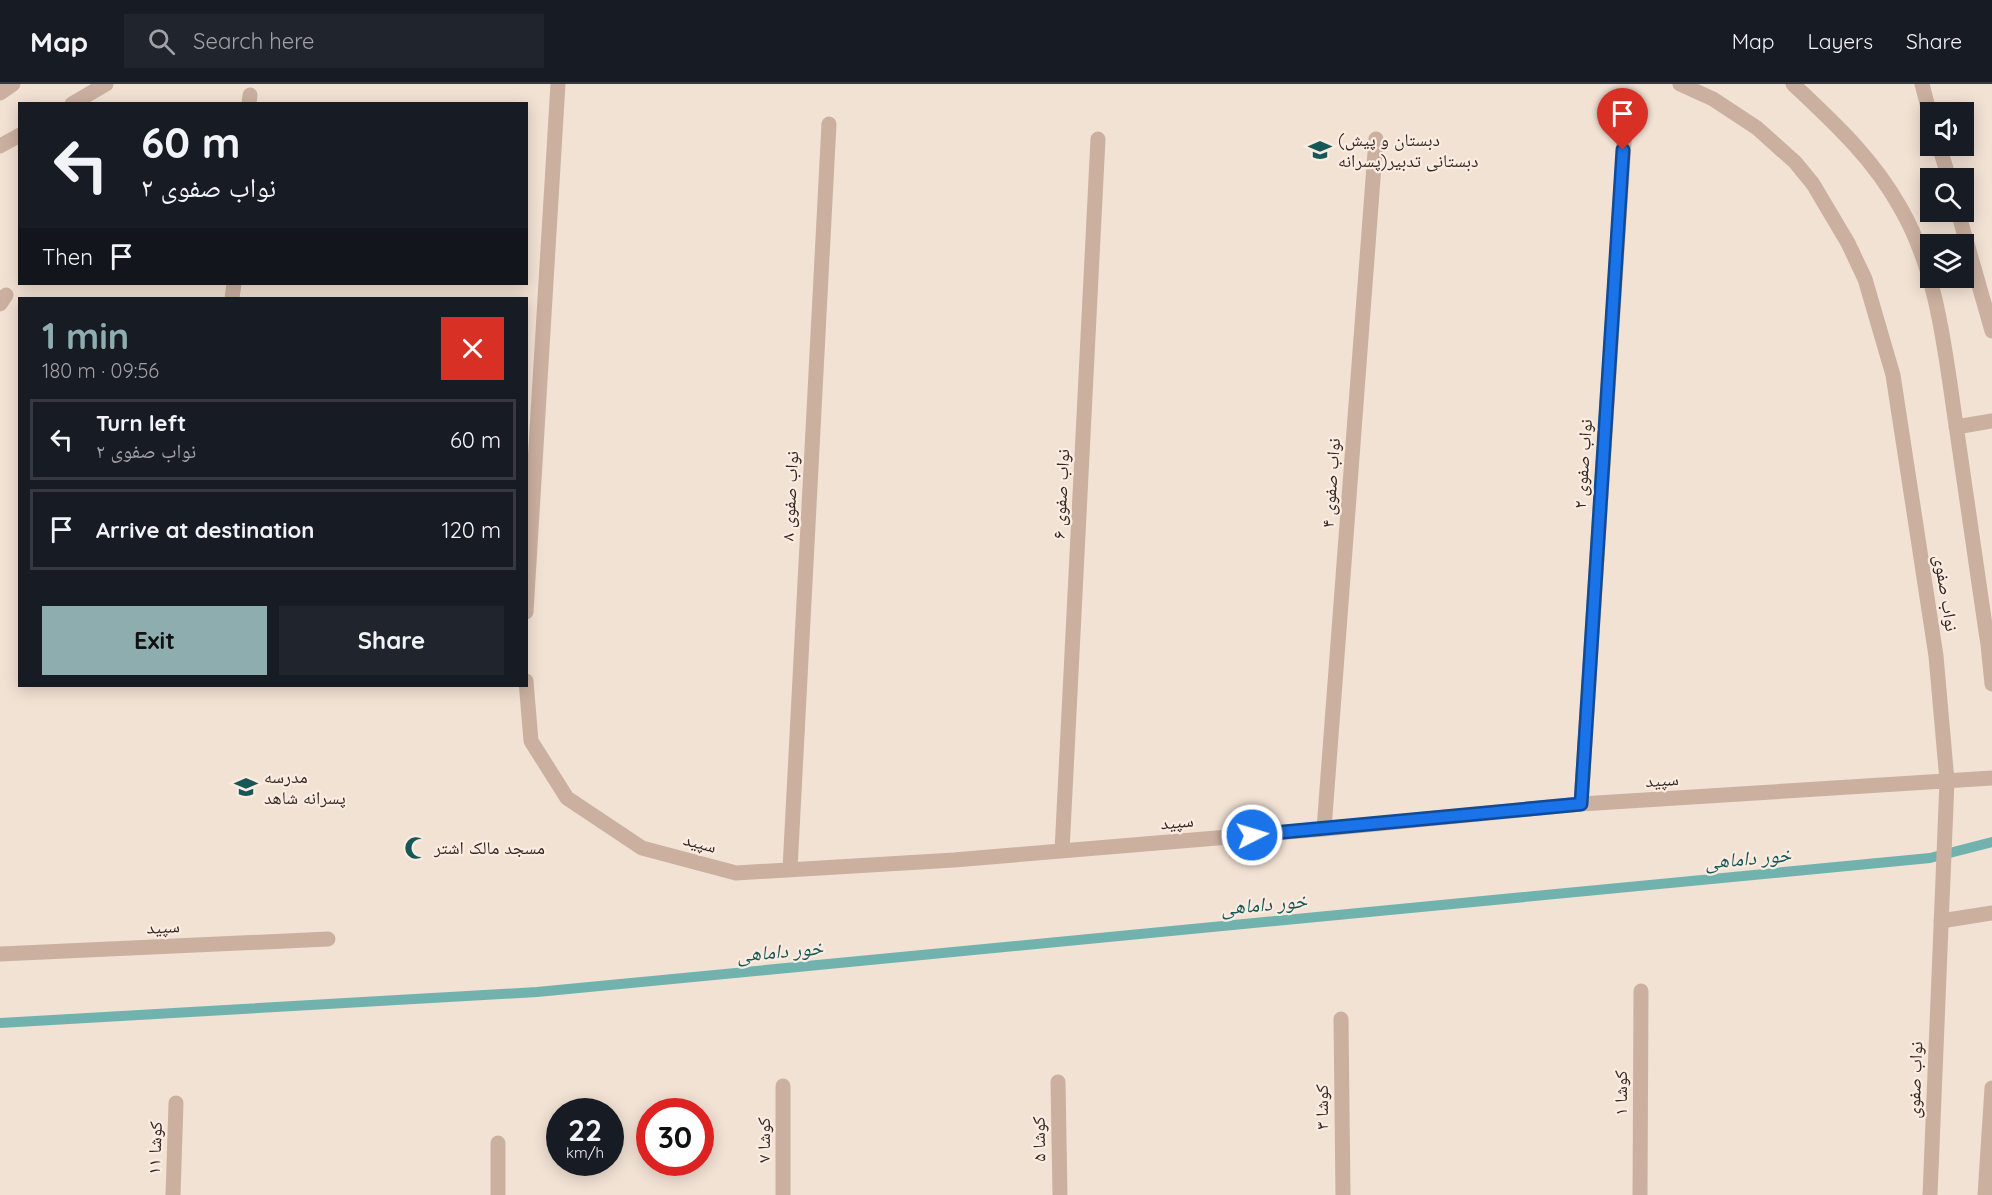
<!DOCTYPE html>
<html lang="en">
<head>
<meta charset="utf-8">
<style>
	body { margin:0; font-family:Quicksand,"Noto Naskh Arabic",sans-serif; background:#20242c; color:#f1f3f6; height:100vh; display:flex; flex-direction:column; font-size:22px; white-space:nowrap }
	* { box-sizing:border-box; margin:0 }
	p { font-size:20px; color:#9ea1a6 }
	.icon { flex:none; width:33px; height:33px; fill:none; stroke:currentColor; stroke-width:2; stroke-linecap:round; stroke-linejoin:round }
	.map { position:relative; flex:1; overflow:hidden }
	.panel { position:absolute; left:18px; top:213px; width:510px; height:390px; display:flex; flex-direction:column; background:#171b24; border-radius:0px; box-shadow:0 3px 15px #0003 }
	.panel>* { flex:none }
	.hud { position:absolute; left:18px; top:18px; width:510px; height:183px; border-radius:0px; box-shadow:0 3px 15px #0003; background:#171b24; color:#f1f3f6; overflow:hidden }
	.fabs { position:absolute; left:1920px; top:18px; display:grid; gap:12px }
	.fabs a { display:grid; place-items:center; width:54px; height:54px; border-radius:0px; background:#171b24; box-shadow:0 3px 15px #0003; font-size:30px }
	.speed { position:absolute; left:546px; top:1014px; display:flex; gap:12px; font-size:30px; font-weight:700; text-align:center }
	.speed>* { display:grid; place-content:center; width:78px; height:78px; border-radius:50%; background:#171b24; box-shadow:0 3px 15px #0003; line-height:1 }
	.speed small { font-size:15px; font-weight:400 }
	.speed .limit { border:9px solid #d22; background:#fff; color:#111 }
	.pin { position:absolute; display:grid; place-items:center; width:51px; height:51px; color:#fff; margin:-62px -26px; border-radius:50% 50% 50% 0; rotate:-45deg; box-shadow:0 0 6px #0007 }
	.pin .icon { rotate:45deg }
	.me { position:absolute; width:66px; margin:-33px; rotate:85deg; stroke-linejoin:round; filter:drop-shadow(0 0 4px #0008) }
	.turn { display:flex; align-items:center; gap:21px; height:126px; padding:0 24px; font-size:27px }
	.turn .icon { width:78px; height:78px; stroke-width:2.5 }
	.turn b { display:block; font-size:42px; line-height:51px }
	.then { display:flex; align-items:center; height:57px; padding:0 24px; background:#0003; gap:12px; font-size:22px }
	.round { display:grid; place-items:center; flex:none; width:63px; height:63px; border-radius:0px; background:#20242c }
	.summary { display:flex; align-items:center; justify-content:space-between; height:102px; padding:0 24px }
	h1 { font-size:36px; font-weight:700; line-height:45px; color:#8eadae }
	.action { display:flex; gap:12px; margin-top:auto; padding:12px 24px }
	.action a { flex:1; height:69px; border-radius:0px; background:#8eadae; color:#111; font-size:24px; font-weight:700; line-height:69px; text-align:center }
	.action a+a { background:#20242c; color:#f1f3f6 }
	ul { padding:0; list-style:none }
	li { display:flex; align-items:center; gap:18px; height:81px; margin:0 12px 9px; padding:0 12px; border:3px solid #363941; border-radius:0px }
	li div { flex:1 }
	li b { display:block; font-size:22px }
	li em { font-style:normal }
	header { display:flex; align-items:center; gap:36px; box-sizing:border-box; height:84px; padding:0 30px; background:#171b24; border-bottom:2px solid #363941 }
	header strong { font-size:28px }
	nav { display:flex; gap:33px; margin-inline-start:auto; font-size:21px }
	.search { width:420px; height:54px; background:#20242c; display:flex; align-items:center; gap:15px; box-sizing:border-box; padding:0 21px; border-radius:0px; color:#9ea1a6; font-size:22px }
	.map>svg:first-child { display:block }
</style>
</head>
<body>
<header>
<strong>Map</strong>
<div class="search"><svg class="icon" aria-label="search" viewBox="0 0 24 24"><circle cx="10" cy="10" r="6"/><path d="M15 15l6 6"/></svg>Search here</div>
<nav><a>Map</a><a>Layers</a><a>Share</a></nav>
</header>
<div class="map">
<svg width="1992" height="1111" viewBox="0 0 1992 1111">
	<rect width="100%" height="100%" fill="#f2e2d4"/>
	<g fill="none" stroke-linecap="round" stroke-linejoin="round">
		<!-- stream -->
		<path stroke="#71b2af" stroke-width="10" d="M0,939L537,908L1930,774L1992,758"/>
		<!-- minor -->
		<path stroke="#cbb0a0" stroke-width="15" d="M1680,0L1713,15L1757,44L1795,78L1813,100L1848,159L1865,195L1893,291L1936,572L1947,697L1930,1111
			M1793,0C1834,39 1872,73 1900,123C1938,188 1945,268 1956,341C1967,415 1977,488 1988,561L1992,600
			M1922,0L1930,31
			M0,9L13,0
			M72,20L106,0
			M249,20L250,11
			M0,62L20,51
			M1939,62L1949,94
			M1958,128L1992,247
			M232,214L234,200
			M0,220L6,211
			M1956,343L1992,337
			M526,528L558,0
			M526,597L531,657L567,714L642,764L736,789L954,776L1324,745L1581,720L1992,694
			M1581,720L1625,43
			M1324,745L1376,55
			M1062,767L1098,55
			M790,785L829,40
			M1941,837L1992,829
			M0,870L328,855
			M1341,935L1343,1111
			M1058,998L1060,1111
			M173,1111L176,1019
			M498,1111V1059
			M783,1111V1002
			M1640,1111L1641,907
			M1985,1111L1992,1004"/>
	</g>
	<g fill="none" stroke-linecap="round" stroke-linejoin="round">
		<!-- route casing -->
		<g stroke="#114b97" stroke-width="15">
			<path id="route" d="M1252,751L1581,720L1623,66"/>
		</g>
		<!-- route -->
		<use href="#route" stroke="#1a73e8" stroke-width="10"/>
	</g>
	<!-- icons -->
	<defs>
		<g id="school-bare" transform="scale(1.8)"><path d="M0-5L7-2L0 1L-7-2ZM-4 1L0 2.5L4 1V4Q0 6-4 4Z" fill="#165857" stroke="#faece0" stroke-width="2.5" paint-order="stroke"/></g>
		<g id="mosque-bare" transform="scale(1.8)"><path d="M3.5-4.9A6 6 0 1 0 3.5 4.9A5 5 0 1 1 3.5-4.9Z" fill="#165857" stroke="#faece0" stroke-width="2.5" paint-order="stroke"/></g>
	</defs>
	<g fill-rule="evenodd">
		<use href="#school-bare" x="1320" y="66"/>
		<use href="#school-bare" x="246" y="703"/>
		<use href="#mosque-bare" x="416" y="764"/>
	</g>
	<g text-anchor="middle" stroke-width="4.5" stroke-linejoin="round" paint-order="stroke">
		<!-- poi labels -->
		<g font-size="18" fill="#342724" stroke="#faece0" text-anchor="start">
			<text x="1338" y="62">(دبستان و پیش<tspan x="1338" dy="21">دبستانی تدبیر(پسرانه</tspan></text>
			<text x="264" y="699">مدرسه<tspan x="264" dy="21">پسرانه شاهد</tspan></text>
			<text x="434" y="770">مسجد مالک اشتر</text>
		</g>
		<!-- street labels -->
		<g font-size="18" fill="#342724" stroke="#faece0">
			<text transform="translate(1583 380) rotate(-86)" y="6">نواب صفوی ۲</text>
			<text transform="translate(1331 399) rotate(-86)" y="6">نواب صفوی ۴</text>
			<text transform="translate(1061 410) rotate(-87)" y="6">نواب صفوی ۶</text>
			<text transform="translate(790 412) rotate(-87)" y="6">نواب صفوی ۸</text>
			<text transform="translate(1946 509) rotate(81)" y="6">نواب صفوی</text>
			<text transform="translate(1662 696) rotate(-4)" y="6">سپید</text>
			<text transform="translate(1177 738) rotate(-5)" y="6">سپید</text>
			<text transform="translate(700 759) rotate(15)" y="6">سپید</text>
			<text transform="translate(163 843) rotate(-3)" y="6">سپید</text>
			<text transform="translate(1915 996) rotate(-88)" y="6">نواب صفوی</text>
			<text transform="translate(1621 1009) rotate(-90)" y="6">کوشا ۱</text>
			<text transform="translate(1322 1023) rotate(-90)" y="6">کوشا ۳</text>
			<text transform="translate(1039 1055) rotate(-91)" y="6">کوشا ۵</text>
			<text transform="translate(764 1056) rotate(-90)" y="6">کوشا ۷</text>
			<text transform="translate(155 1064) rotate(-88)" y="6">کوشا ۱۱</text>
		</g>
		<!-- water labels -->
		<g font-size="20" font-style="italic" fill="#165857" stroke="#faece0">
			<text transform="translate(1748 774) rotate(-5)" y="7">خور داماهی</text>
			<text transform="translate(1264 820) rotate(-5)" y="7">خور داماهی</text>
			<text transform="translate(780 867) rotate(-5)" y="7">خور داماهی</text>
		</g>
	</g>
</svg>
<div class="fabs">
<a><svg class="icon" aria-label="sound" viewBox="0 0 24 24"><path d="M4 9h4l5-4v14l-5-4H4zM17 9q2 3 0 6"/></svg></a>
<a><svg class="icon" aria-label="search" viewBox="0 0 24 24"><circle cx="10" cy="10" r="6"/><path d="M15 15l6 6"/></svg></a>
<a><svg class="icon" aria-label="layers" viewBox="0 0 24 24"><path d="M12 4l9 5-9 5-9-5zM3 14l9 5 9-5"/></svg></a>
</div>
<div class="speed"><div>22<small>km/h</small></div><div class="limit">30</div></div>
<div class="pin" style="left:1623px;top:66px;background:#d93025"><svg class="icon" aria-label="arrive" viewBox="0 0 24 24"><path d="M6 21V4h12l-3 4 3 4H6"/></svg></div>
<svg class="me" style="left:1252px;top:751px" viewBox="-20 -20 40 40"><circle r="17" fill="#1a73e8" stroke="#fff" stroke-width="3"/><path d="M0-11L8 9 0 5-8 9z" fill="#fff"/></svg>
<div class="hud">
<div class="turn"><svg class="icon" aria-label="left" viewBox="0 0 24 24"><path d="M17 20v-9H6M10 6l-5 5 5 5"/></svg><div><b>60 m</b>نواب صفوی ۲</div></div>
<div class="then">Then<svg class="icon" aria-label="arrive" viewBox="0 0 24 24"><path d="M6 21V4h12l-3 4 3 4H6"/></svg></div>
</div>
<section class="panel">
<div class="summary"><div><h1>1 min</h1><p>180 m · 09:56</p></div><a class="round" style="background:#d93025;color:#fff"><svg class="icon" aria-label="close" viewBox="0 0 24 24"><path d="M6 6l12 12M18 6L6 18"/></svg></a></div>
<ul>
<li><svg class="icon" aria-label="left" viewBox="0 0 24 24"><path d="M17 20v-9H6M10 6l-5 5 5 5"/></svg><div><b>Turn left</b><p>نواب صفوی ۲</p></div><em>60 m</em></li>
<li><svg class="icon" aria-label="arrive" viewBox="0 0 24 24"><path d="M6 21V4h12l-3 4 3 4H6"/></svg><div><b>Arrive at destination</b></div><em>120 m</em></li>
</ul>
<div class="action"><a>Exit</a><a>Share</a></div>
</section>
</div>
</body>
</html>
